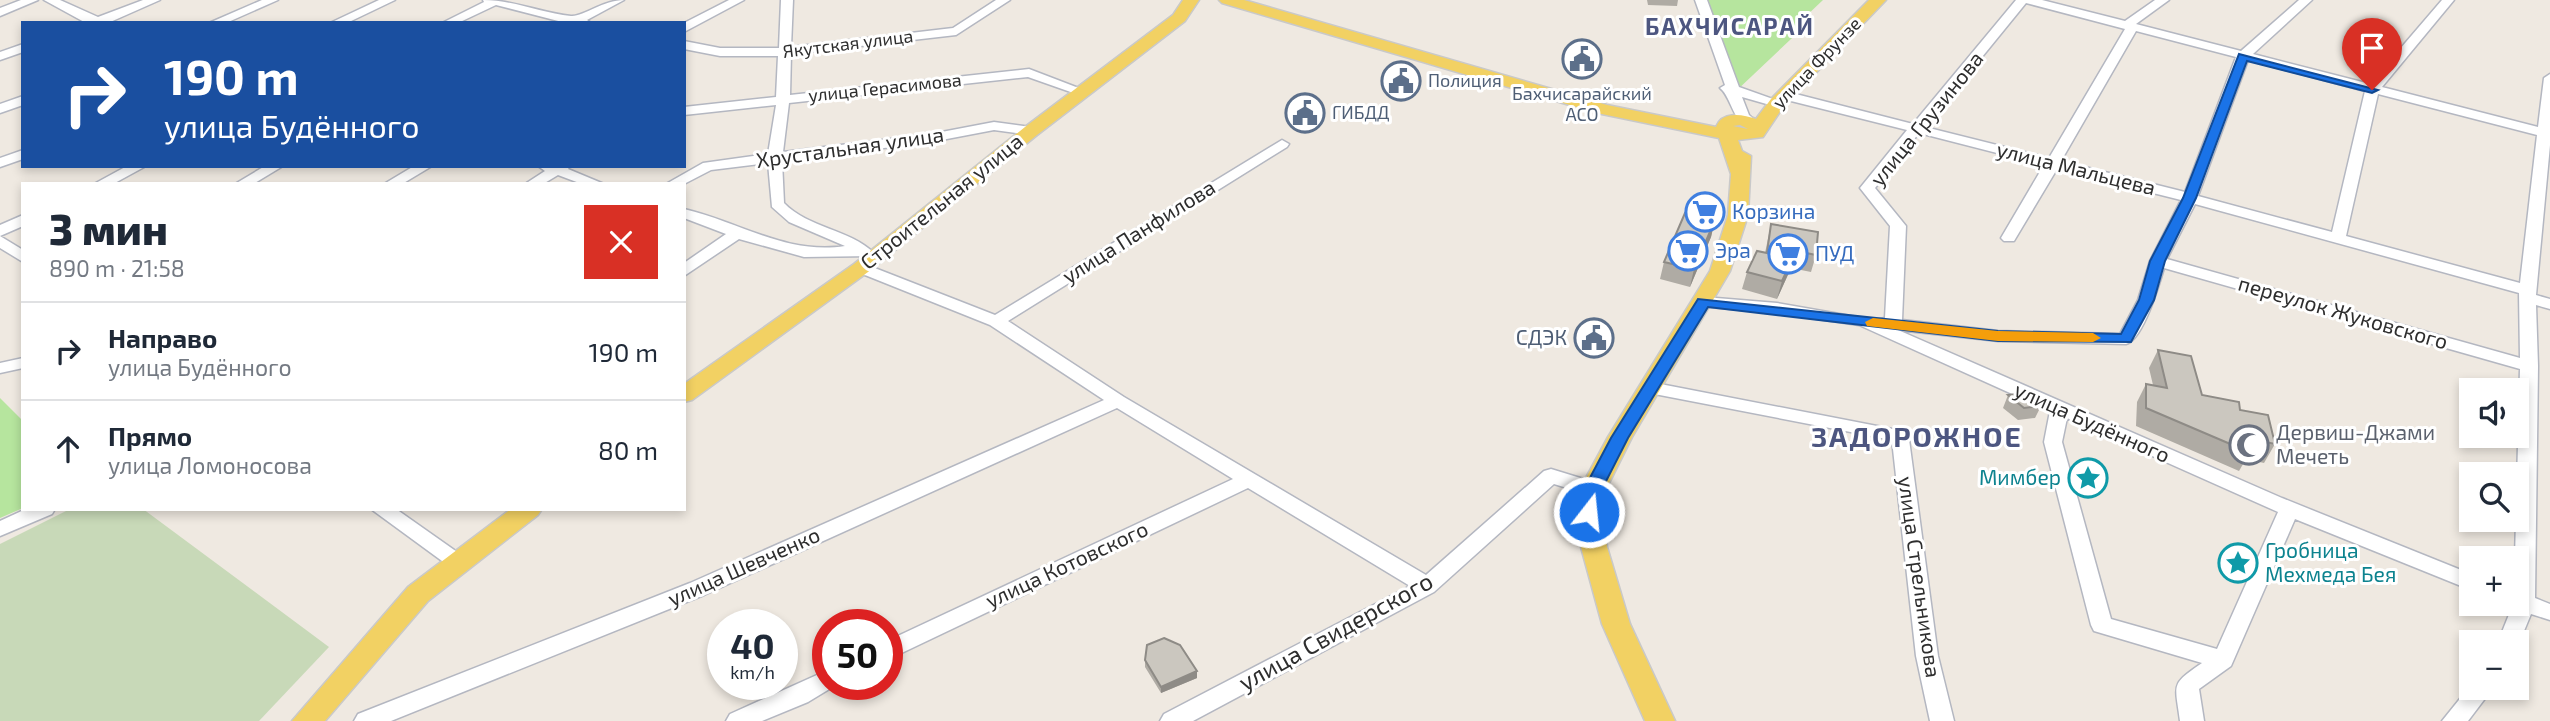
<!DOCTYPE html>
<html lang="ru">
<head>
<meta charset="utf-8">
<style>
	body { margin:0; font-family:"Exo 2",sans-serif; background:#f6f6f7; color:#1f2937; height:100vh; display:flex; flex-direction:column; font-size:26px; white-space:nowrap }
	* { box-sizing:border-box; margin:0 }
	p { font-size:23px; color:#747a83 }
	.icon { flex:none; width:38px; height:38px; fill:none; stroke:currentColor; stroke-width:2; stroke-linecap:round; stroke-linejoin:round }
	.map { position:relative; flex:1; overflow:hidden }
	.details { position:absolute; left:21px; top:182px; width:665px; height:329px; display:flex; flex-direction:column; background:#fff; border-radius:0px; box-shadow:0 4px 10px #0003 }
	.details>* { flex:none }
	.top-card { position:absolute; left:21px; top:21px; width:665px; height:147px; border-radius:0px; box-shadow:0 4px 10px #0003; background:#1a4fa0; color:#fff; overflow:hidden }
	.buttons { position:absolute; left:2459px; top:378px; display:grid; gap:14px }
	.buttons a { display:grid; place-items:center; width:70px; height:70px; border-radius:0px; background:#fff; box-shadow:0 4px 10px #0003; font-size:35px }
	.speed { position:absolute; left:707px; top:609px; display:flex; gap:14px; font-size:35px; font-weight:700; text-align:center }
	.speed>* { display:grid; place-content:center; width:91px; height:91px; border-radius:50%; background:#fff; box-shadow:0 4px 10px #0003; line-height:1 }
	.speed small { font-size:18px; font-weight:400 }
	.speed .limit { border:10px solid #d22; background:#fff; color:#111 }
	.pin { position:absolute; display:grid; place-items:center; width:60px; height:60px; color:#fff; margin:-72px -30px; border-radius:50% 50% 50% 0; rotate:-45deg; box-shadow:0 0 7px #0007 }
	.pin .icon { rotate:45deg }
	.me { position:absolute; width:77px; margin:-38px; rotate:16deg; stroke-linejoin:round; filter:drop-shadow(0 0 5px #0008) }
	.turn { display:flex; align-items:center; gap:24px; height:147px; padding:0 28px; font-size:32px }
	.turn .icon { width:91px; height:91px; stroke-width:2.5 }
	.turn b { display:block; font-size:49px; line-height:60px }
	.round { display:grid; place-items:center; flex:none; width:74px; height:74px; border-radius:0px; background:#f6f6f7 }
	.headline { display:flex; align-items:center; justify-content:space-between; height:119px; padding:0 28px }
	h1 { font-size:42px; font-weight:800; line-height:52px }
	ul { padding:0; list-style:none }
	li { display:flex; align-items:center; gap:21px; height:98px; padding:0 28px; border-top:2px solid #e0e1e3 }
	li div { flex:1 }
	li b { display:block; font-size:26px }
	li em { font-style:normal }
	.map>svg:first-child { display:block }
</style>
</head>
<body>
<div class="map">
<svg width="2550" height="721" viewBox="0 0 2550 721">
	<rect width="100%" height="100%" fill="#efe9e1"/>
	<!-- green -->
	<path fill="#b6e59e" d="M1707,0H1823L1803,19L1808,23L1735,92Z
		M0,398L23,421V508L0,518Z"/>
	<!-- cemetery -->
	<path fill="#c8d9b8" d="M70,509H143L329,647L259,721H0V544Z"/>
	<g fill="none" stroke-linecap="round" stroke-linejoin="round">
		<!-- minor casing -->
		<g stroke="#b4b7c1" stroke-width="3">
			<path id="minor" d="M21,0H38L0,16V8Z
				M44,0H60L98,17L143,0H160L108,23H86Z
				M262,0H278L226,23H209Z
				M379,0H395L347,23H330Z
				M483,0C514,0 541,13 571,16C583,17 603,0 624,0L587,20L591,23H566L496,5L458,23H442L484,2Z
				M729,0H744L684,32V23Z
				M781,0H793L791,47L953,28L996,0H1010L956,35L791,54L790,95L1029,69L1089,92L1082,96L1028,77L789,103L783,152L931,134L994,122L1031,127L1038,131L1031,135L994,130L931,142L782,161L784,203C808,228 849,229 874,253L872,256L804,257L739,239L684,276V263L726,234L684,218V209C740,222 786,255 845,246L789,222L772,207L768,163L711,170L684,184H666L703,163L768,154L776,105L684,115V107L776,97L778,56H720L684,49V41L720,48H779Z
				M1695,0H1707L1739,87L1784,103L1777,107L1742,97L1749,115L1758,123L1756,126C1733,130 1733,98 1720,88L1725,85Z
				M2016,0H2042L2125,21L2155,0H2169L2136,24L2241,51L2299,0H2312L2253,54L2370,84L2442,0H2454L2382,87L2538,127L2544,78L2550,74V145L2536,295L2550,299V309L2536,305L2538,366L2535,598L2550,604V620L2531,614L2517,648L2516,642H2498L2512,607L2507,604H2516L2515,558L2520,369L2164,268C2159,285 2143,340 2126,344L1998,341L1898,330L2282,498L2471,574V590L2295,519L2231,666L2199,689L2204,721H2180C2175,683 2170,685 2202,663L2094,631L2091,625L2044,442L2050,411L1859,325L1777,313L1698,306L1696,302L1704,297L1777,303L1874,320L1885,318L1890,226L1860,188L1907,130L1779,98L1777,95L1784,91L1913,124ZM2026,3L2125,29L2049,158L1925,127ZM2136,31L2236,57L2185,192L2061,161ZM2248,60L2365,91L2332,232L2198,196ZM2378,94L2537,135L2520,283L2346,236ZM1919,133L2044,165L2001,238L2004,241H2014L2057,169L2181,200L2150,261L2138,300L2120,334L1998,331L1902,320L1906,226L1875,188ZM2195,204L2519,293L2520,358L2167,259ZM2067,418L2278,512L2217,649L2111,619L2062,442Z
				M23,44V52L0,60V52Z
				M23,96V105L0,113V104Z
				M1282,140L1289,144L1287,147L1008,321L1124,397L1426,575L1544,471L1551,469L1600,484L1603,489L1600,494L1593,496L1554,484L1434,592L1193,721H1160L1164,714L1410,586L1248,488L887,660V641L1233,479L1117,408L704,595L391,721H354L358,714L690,583L1104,400L990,325L855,271L853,268L855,265H867L995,315Z
				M23,150V159L0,167V158Z
				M127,166H146L113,184H94Z
				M265,166H283L253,184H235Z
				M414,166H432L402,184H384Z
				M538,166H570L568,169L604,184H582L558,175L543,184H525L545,171Z
				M23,215V226L0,236V225Z
				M0,236L23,250V262L0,248Z
				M23,358V368L0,373V363Z
				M1650,382L1908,432L1938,656L1954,721H1930L1916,656L1892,440L1644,392L1641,388L1644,384Z
				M26,509H55L52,514L0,536V521Z
				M371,509H396L467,559L470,564L467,569L460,572L453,569Z
				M828,670V684L836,685L808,702L762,721H726L730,714Z
				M2471,685V688H2493L2468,721H2442Z"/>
		</g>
		<!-- major casing -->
		<g stroke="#c9c9c9" stroke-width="3">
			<path id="major" d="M1183,0H1199L1185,21L1037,135L868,272L692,400L684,402V384L854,264L1025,127L1173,15Z
				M1219,0H1244L1607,105L1716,127C1722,111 1742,114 1756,119L1771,99L1869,0H1886L1783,107L1763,137L1738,140L1742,151L1751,156L1748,215L1730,271L1632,437L1606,489L1602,512L1607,547L1630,624L1675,721H1645L1602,624L1581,547L1576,512L1580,489L1608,437L1710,271L1728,215L1731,174L1719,138L1597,113L1222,3ZM1740,125L1748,129L1733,126Z
				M511,509H542L538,515L428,601L325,721H292L408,587Z"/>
		</g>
		<!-- minor -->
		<use href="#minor" fill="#fff" fill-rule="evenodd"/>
		<!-- major -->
		<use href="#major" fill="#f2d163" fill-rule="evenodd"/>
	</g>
	<!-- wall -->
	<path fill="#afaba4" d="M1647,0H1678L1677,6L1648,5Z
		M1715,220L1711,237L1690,287L1660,279L1664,262Z
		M1771,224L1816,255L1811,272L1791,268L1777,299L1742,289L1747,272L1765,253Z
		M2158,350L2202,395L2240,410L2275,444L2264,463L2246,459L2239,471L2136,426L2137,402L2146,384L2153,385L2149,368Z
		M2008,395L2041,406L2035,418L2018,420L2003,408Z
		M1145,660L1197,678L1161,693L1145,667Z"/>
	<!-- shaded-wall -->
	<path fill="#8e8b86" d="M1715,220L1711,237L1690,287L1694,269Z
		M1796,251L1791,268L1777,299L1782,281Z
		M1197,671V678L1161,693V687Z"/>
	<!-- building -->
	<path fill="#cbc7bf" stroke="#8e8b86" stroke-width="2" d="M1685,213L1715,220L1694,269L1664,262Z
		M1771,224L1818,232L1816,255L1796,251L1782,281L1747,272L1757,251L1767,253Z
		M2158,350L2191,356L2202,395L2239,402L2240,410L2268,415L2275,444L2246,438L2249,452L2146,408V384L2167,388Z
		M2027,393L2036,398L2041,406L2024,408L2008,395Z
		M1164,638L1180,645L1197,671L1161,687L1145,660L1147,645Z"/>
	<!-- route -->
	<path fill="#1a73e8" stroke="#114b97" stroke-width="2" d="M2239,54L2378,90L2372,93L2247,61L2196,198L2165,261L2154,300L2131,342L1998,341L1708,307L1628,438L1602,489L1595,516H1582L1580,512L1584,489L1611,438L1698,299L1998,331L2121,334L2139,300L2150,261L2183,198Z"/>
	<!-- slow -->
	<path fill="#f59e0b" d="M1873,318L1998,331L2093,333L2101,338L2093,342L1998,341L1867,326L1865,322Z"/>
	<!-- icons -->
	<defs>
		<g id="civic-ring" transform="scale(2.0125)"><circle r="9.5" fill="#fff" stroke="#5c6f8a" stroke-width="1.5"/><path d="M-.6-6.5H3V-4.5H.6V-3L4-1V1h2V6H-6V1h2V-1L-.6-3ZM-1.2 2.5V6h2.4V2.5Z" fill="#5c6f8a"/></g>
		<g id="supermarket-ring" transform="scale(2.0125)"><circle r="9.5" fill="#fff" stroke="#3f7fe0" stroke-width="1.5"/><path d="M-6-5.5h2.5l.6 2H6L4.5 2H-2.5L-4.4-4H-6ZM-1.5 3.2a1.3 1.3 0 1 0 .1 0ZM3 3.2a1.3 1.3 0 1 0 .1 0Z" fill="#3f7fe0"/></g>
		<g id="mosque-ring" transform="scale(2.0125)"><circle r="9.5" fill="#fff" stroke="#6b7280" stroke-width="1.5"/><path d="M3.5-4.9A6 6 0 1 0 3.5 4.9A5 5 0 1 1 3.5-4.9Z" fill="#6b7280"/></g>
		<g id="sight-ring" transform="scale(2.0125)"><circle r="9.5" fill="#fff" stroke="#0f9aa8" stroke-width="1.5"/><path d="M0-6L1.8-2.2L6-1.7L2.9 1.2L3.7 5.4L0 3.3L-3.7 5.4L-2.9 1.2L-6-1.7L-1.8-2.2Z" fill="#0f9aa8"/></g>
	</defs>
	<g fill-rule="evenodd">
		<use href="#civic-ring" x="1582" y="59"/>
		<use href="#civic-ring" x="1401" y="81"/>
		<use href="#civic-ring" x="1305" y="113"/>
		<use href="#supermarket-ring" x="1705" y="212"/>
		<use href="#supermarket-ring" x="1688" y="251"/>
		<use href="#supermarket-ring" x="1788" y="254"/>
		<use href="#civic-ring" x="1594" y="338"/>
		<use href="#mosque-ring" x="2249" y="445"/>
		<use href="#sight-ring" x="2088" y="478"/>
		<use href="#sight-ring" x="2238" y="563"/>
	</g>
	<g text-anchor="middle" stroke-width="6" stroke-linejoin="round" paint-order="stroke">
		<!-- far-street labels -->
		<g font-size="18" fill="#2e2e2e" stroke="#fff">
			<text transform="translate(848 44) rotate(-7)" y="6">Якутская улица</text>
			<text transform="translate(1817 63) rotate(-46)" y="6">улица Фрунзе</text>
			<text transform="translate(885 88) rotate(-6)" y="6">улица Герасимова</text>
		</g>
		<!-- far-service labels -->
		<g font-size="18" fill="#4e5e75" stroke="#fff" text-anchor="start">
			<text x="1428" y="87">Полиция</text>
			<text x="1582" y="100" text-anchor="middle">Бахчисарайский<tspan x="1582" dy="21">АСО</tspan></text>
			<text x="1332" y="119">ГИБДД</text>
		</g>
		<!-- street labels -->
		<g font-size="21" fill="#2e2e2e" stroke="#fff">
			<text transform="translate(1927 119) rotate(-51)" y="7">улица Грузинова</text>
			<text transform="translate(850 148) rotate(-8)" y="7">Хрустальная улица</text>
			<text transform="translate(2076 169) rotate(14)" y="7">улица Мальцева</text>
			<text transform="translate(942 202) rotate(-39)" y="7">Строительная улица</text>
			<text transform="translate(1139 232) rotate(-32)" y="7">улица Панфилова</text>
			<text transform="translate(2343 313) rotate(16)" y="7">переулок Жуковского</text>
			<text transform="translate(2092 423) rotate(24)" y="7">улица Будённого</text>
			<text transform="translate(1067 565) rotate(-25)" y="7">улица Котовского</text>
			<text transform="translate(744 567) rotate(-24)" y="7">улица Шевченко</text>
			<text transform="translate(1919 577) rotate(82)" y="7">улица Стрельникова</text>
		</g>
		<!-- shop labels -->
		<g font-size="21" fill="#366cbe" stroke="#fff" text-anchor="start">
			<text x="1732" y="219">Корзина</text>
			<text x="1715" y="258">Эра</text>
			<text x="1815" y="261">ПУД</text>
		</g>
		<!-- service labels -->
		<g font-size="21" fill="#4e5e75" stroke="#fff" text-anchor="end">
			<text x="1567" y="345">СДЭК</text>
		</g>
		<!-- worship labels -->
		<g font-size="21" fill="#5b616d" stroke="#fff" text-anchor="start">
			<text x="2276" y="440">Дервиш-Джами<tspan x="2276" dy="24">Мечеть</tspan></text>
		</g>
		<!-- culture labels -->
		<g font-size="21" fill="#0d838f" stroke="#fff" text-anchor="end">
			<text x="2061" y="485">Мимбер</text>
			<text x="2265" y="558" text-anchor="start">Гробница<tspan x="2265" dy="24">Мехмеда Бея</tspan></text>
		</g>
		<!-- far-district labels -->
		<g font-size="23" font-weight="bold" letter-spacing="2" fill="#4d5680" stroke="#fff">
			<text x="1730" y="35">БАХЧИСАРАЙ</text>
		</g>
		<!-- near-street labels -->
		<g font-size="24" fill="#2e2e2e" stroke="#fff">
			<text transform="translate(1336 632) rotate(-29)" y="8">улица Свидерского</text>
		</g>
		<!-- district labels -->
		<g font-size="28" font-weight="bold" letter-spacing="2" fill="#4d5680" stroke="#fff">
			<text x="1917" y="447">ЗАДОРОЖНОЕ</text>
		</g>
	</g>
</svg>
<div class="buttons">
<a><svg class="icon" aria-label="sound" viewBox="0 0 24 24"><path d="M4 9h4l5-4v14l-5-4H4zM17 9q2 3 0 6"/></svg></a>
<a><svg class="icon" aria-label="search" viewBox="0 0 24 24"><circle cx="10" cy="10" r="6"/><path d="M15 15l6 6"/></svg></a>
<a>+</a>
<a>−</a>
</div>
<div class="speed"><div>40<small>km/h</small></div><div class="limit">50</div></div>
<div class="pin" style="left:2372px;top:90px;background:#d93025"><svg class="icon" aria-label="arrive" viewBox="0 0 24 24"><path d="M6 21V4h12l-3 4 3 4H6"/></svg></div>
<svg class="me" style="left:1589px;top:512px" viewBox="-20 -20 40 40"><circle r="17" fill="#1a73e8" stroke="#fff" stroke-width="3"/><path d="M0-11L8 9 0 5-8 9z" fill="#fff"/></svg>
<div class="top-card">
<div class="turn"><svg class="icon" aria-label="right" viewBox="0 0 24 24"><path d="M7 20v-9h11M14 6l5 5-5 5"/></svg><div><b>190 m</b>улица Будённого</div></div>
</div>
<section class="details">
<div class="headline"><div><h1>3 мин</h1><p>890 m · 21:58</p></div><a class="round" style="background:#d93025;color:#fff"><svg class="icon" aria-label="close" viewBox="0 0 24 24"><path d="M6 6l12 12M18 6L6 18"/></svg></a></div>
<ul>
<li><svg class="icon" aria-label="right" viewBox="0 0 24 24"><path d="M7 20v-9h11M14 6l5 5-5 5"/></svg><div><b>Направо</b><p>улица Будённого</p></div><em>190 m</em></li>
<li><svg class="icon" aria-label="ahead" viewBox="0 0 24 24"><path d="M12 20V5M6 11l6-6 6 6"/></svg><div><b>Прямо</b><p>улица Ломоносова</p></div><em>80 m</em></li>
</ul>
</section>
</div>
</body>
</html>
